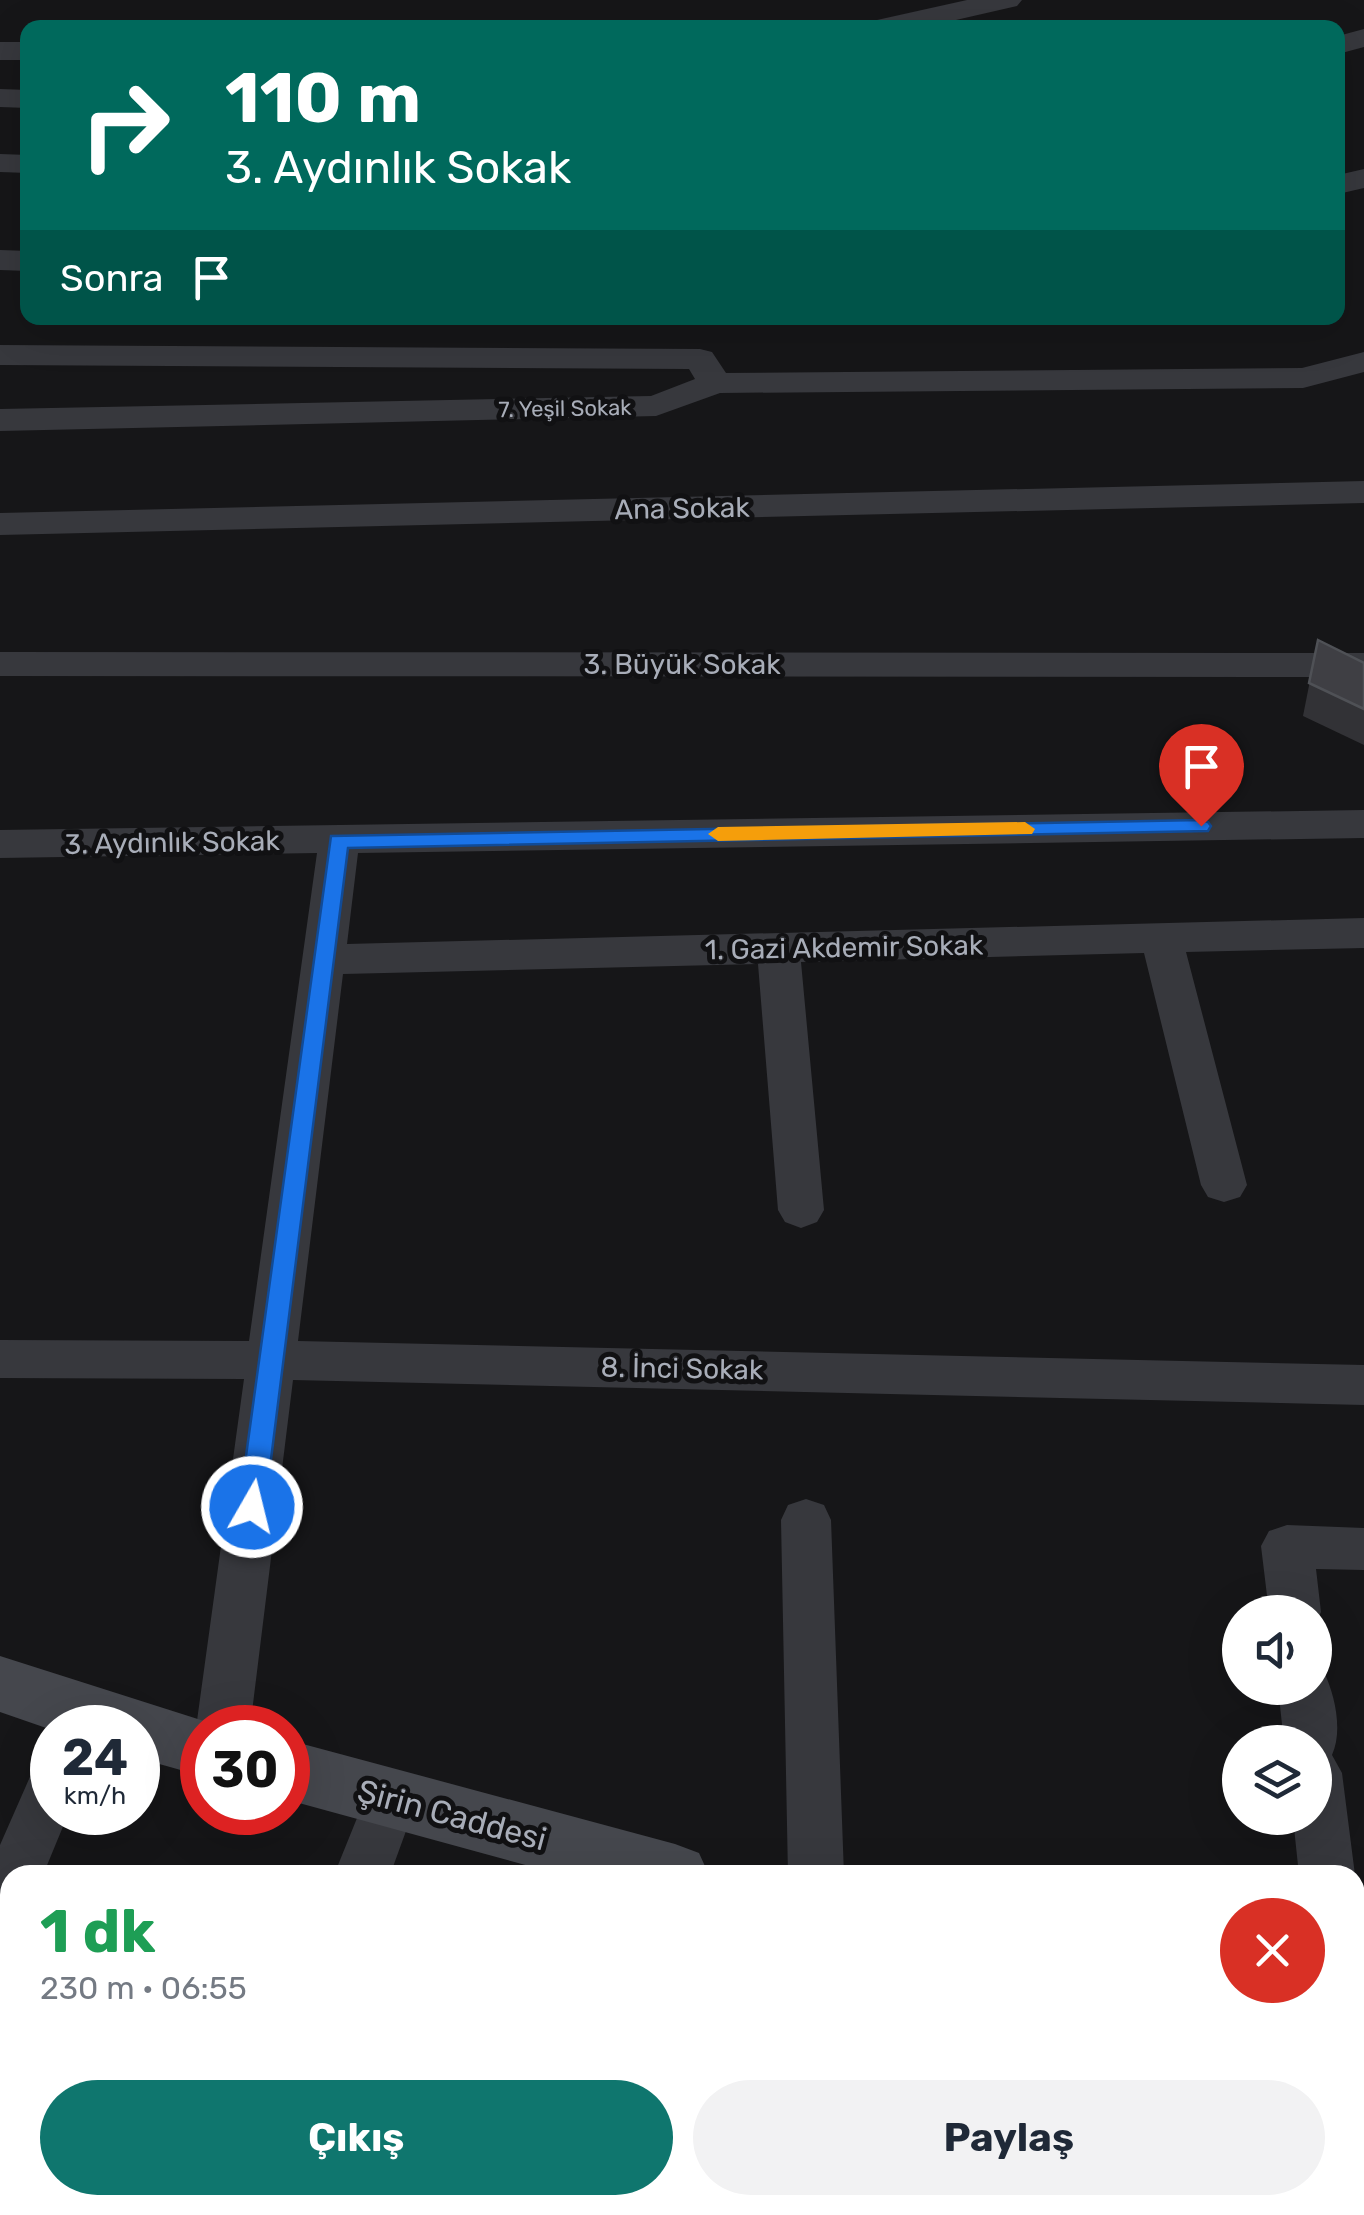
<!DOCTYPE html>
<html lang="tr">
<head>
<meta charset="utf-8">
<style>
	body { margin:0; font-family:Rubik,sans-serif; background:#f2f2f3; color:#1f2937; height:100vh; display:flex; flex-direction:column; font-size:38px; white-space:nowrap }
	* { box-sizing:border-box; margin:0 }
	p { font-size:32px; color:#747a83 }
	.icon { flex:none; width:55px; height:55px; fill:none; stroke:currentColor; stroke-width:2; stroke-linecap:round; stroke-linejoin:round }
	.map { position:relative; flex:1; overflow:hidden }
	.drawer { position:absolute; left:0px; top:1865px; width:1365px; height:350px; display:flex; flex-direction:column; background:#fff; border-radius:30px 30px 0 0; box-shadow:0 10px 40px #0002 }
	.drawer>* { flex:none }
	.banner { position:absolute; left:20px; top:20px; width:1325px; height:305px; border-radius:20px; box-shadow:0 10px 40px #0002; background:#00695c; color:#fff; overflow:hidden }
	.fabs { position:absolute; left:1222px; top:1595px; display:grid; gap:20px }
	.fabs a { display:grid; place-items:center; width:110px; height:110px; border-radius:50%; background:#fff; box-shadow:0 10px 40px #0002; font-size:50px }
	.speed { position:absolute; left:30px; top:1705px; display:flex; gap:20px; font-size:50px; font-weight:700; text-align:center }
	.speed>* { display:grid; place-content:center; width:130px; height:130px; border-radius:50%; background:#fff; box-shadow:0 10px 40px #0002; line-height:1 }
	.speed small { font-size:25px; font-weight:400 }
	.speed .limit { border:15px solid #d22; background:#fff; color:#111 }
	.pin { position:absolute; display:grid; place-items:center; width:85px; height:85px; color:#fff; margin:-102px -42px; border-radius:50% 50% 50% 0; rotate:-45deg; box-shadow:0 0 10px #0007 }
	.pin .icon { rotate:45deg }
	.me { position:absolute; width:110px; margin:-55px; rotate:8deg; stroke-linejoin:round; filter:drop-shadow(0 0 8px #0008) }
	.turn { display:flex; align-items:center; gap:35px; height:210px; padding:0 40px; font-size:45px }
	.turn .icon { width:130px; height:130px; stroke-width:2.5 }
	.turn b { display:block; font-size:70px; line-height:85px }
	.then { display:flex; align-items:center; height:95px; padding:0 40px; background:#0003; gap:20px; font-size:38px }
	.round { display:grid; place-items:center; flex:none; width:105px; height:105px; border-radius:52px; background:#f2f2f3 }
	.head { display:flex; align-items:center; justify-content:space-between; height:170px; padding:0 40px }
	h1 { font-size:60px; font-weight:700; line-height:75px; color:#1e9e55 }
	.primary-button { display:flex; gap:20px; margin-top:auto; padding:20px 40px }
	.primary-button a { flex:1; height:115px; border-radius:60px; background:#0f766e; color:#fff; font-size:40px; font-weight:700; line-height:115px; text-align:center }
	.primary-button a+a { background:#f2f2f3; color:#1f2937 }
	.map>svg:first-child { display:block }
</style>
</head>
<body>
<div class="map">
<svg width="1364" height="2215" viewBox="0 0 1364 2215">
	<rect width="100%" height="100%" fill="#161618"/>
	<g fill="none" stroke-linecap="round" stroke-linejoin="round">
		<!-- street -->
		<path fill="#37383d" fill-rule="evenodd" d="M967,0H1022L1017,6L921,28H864L868,22Z
			M1364,29V47L1338,54V36Z
			M0,42H28V60H0Z
			M0,89L28,90V108L0,107Z
			M0,154L28,155V173L0,172Z
			M1364,169V188L1338,194V175Z
			M0,250L28,251V271L0,270Z
			M0,345L700,349L712,352L726,373L1302,368L1364,352V372L1303,388L720,393L656,416L0,431V409L651,396L695,379L689,369L0,365Z
			M1364,481V503L0,535V513Z
			M0,652L1364,653V677L0,676Z
			M1364,810V838L358,853L347,944L1364,918V948L1186,952L1247,1185L1240,1197L1224,1202L1208,1197L1201,1185L1144,953L801,962L824,1210L817,1222L801,1228L785,1222L778,1210L758,964L343,974L298,1341L1364,1365V1405L293,1380L250,1728H202V1742L196,1728L244,1379L0,1378V1340L249,1341L317,853L0,858V830Z
			M806,1499L824,1505L831,1520L844,1875H788L781,1520L788,1505Z
			M1287,1525L1364,1528V1570L1316,1569L1321,1612L1315,1625V1612H1269L1261,1546L1269,1531Z
			M1315,1668L1324,1672C1335,1695 1343,1731 1332,1755L1342,1773L1355,1875H1299L1293,1818H1315V1742H1284L1278,1688H1315Z
			M52,1763V1812H69L43,1875H10V1899L0,1895V1845L33,1770Z
			M391,1773L410,1781L418,1798L390,1875H334L372,1781Z
			M0,2062L10,2065V2121L0,2118Z
			M208,2205H268L264,2215H204Z
			M508,2205H611L615,2215H512Z
			M896,2205H956L954,2215H894Z
			M1228,2205H1288L1287,2215H1227Z"/>
		<!-- secondary -->
		<path fill="#45474d" fill-rule="evenodd" d="M0,1656L226,1728H202V1776L138,1758V1728L52,1730L0,1712Z
			M288,1740L675,1844L699,1853L709,1875H562L288,1800Z
			M1355,2026L1364,2029V2097L1355,2094Z"/>
	</g>
	<!-- wall -->
	<path fill="#323236" d="M1318,640L1364,663V745L1303,716Z"/>
	<!-- building -->
	<path fill="#3f3f44" stroke="#4f5156" stroke-width="2.5" d="M1318,640L1364,663V709L1309,683Z"/>
	<!-- route -->
	<path fill="#1a73e8" stroke="#114b97" stroke-width="2.5" d="M1201,820L1208,822L1211,826L1208,831L348,848L265,1507L261,1514L252,1518L243,1514L239,1507L331,836Z"/>
	<!-- slow -->
	<path fill="#f59e0b" d="M1025,822L1035,829L1032,834L718,841L708,834L718,827Z"/>
	<g text-anchor="middle" stroke-width="10" stroke-linejoin="round" paint-order="stroke">
		<!-- far-street labels -->
		<g font-size="22" fill="#a8adb8" stroke="#111113">
			<text transform="translate(565 408) rotate(-1)" y="8">7. Yeşil Sokak</text>
		</g>
		<!-- street labels -->
		<g font-size="28" fill="#a8adb8" stroke="#111113">
			<text transform="translate(682 508) rotate(-1)" y="10">Ana Sokak</text>
			<text x="682" y="674">3. Büyük Sokak</text>
			<text transform="translate(172 842) rotate(-1)" y="10">3. Aydınlık Sokak</text>
			<text transform="translate(844 947) rotate(-1)" y="10">1. Gazi Akdemir Sokak</text>
			<text transform="translate(682 1368) rotate(1)" y="10">8. İnci Sokak</text>
		</g>
		<!-- near-street labels -->
		<g font-size="32" fill="#a8adb8" stroke="#111113">
			<text transform="translate(452 1815) rotate(15)" y="11">Şirin Caddesi</text>
		</g>
	</g>
</svg>
<div class="fabs">
<a><svg class="icon" aria-label="sound" viewBox="0 0 24 24"><path d="M4 9h4l5-4v14l-5-4H4zM17 9q2 3 0 6"/></svg></a>
<a><svg class="icon" aria-label="layers" viewBox="0 0 24 24"><path d="M12 4l9 5-9 5-9-5zM3 14l9 5 9-5"/></svg></a>
</div>
<div class="speed"><div>24<small>km/h</small></div><div class="limit">30</div></div>
<div class="pin" style="left:1201px;top:826px;background:#d93025"><svg class="icon" aria-label="arrive" viewBox="0 0 24 24"><path d="M6 21V4h12l-3 4 3 4H6"/></svg></div>
<svg class="me" style="left:252px;top:1507px" viewBox="-20 -20 40 40"><circle r="17" fill="#1a73e8" stroke="#fff" stroke-width="3"/><path d="M0-11L8 9 0 5-8 9z" fill="#fff"/></svg>
<div class="banner">
<div class="turn"><svg class="icon" aria-label="right" viewBox="0 0 24 24"><path d="M7 20v-9h11M14 6l5 5-5 5"/></svg><div><b>110 m</b>3. Aydınlık Sokak</div></div>
<div class="then">Sonra<svg class="icon" aria-label="arrive" viewBox="0 0 24 24"><path d="M6 21V4h12l-3 4 3 4H6"/></svg></div>
</div>
<section class="drawer">
<div class="head"><div><h1>1 dk</h1><p>230 m · 06:55</p></div><a class="round" style="background:#d93025;color:#fff"><svg class="icon" aria-label="close" viewBox="0 0 24 24"><path d="M6 6l12 12M18 6L6 18"/></svg></a></div>
<div class="primary-button"><a>Çıkış</a><a>Paylaş</a></div>
</section>
</div>
</body>
</html>
